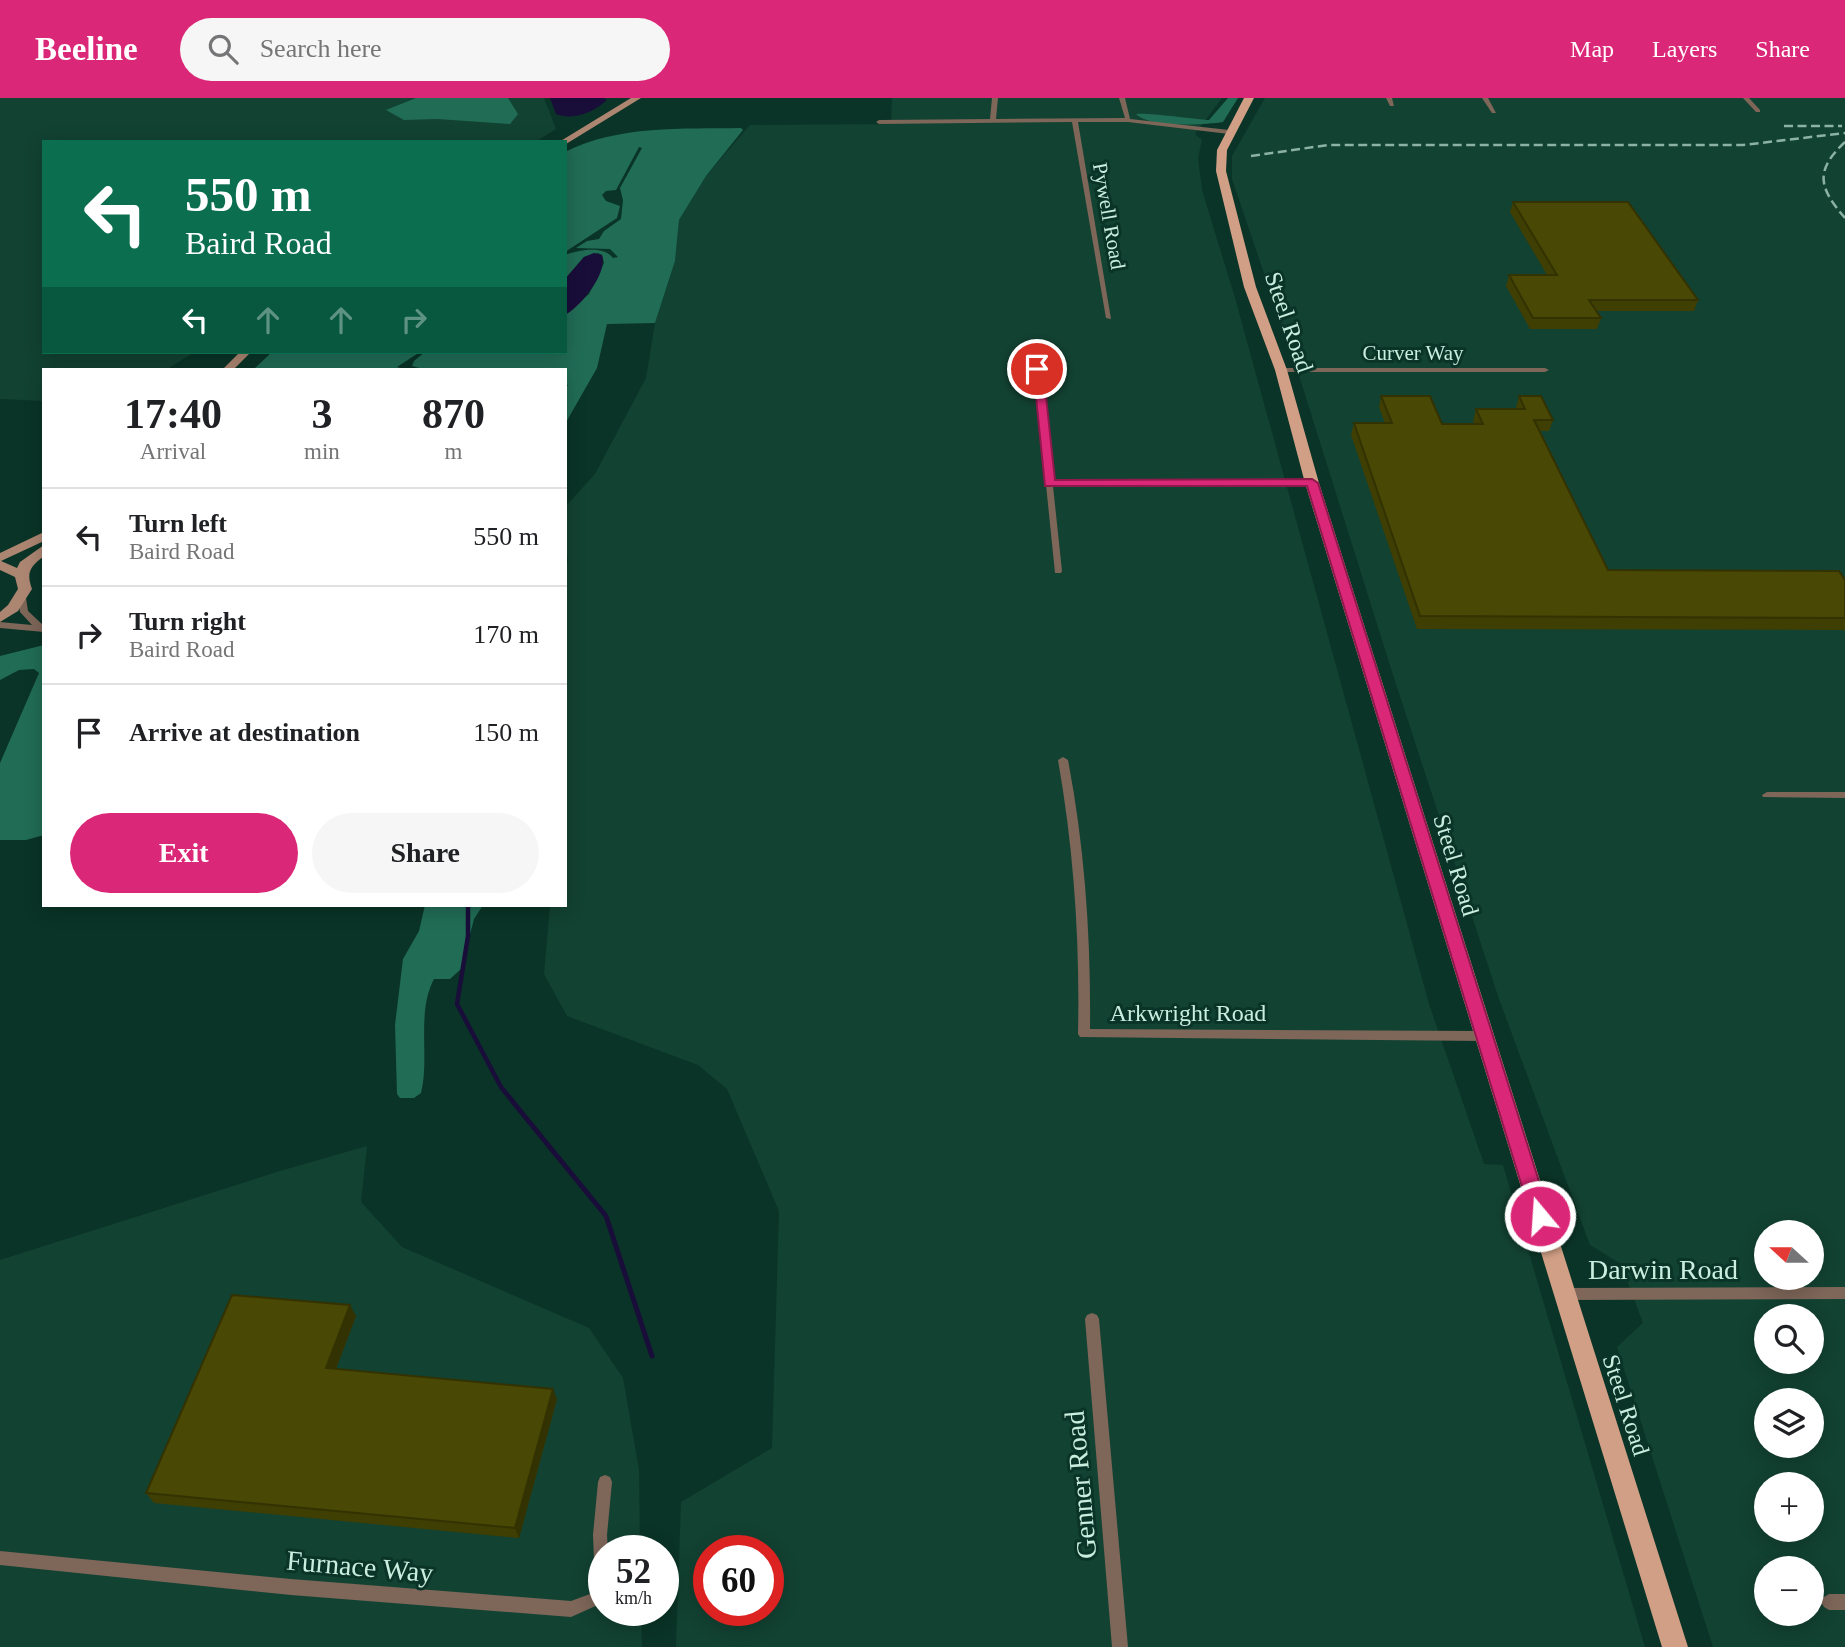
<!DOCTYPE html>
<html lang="en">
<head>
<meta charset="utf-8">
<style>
	body { margin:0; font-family:Georgia,serif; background:#f6f6f6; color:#202124; height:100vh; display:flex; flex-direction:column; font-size:26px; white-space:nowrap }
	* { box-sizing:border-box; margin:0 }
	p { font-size:23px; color:#757577 }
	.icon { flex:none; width:38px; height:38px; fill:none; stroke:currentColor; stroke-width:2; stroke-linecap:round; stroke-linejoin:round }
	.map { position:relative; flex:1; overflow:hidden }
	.sheet { position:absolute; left:42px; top:270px; width:525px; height:539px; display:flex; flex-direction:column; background:#fff; border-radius:0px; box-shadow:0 4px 18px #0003 }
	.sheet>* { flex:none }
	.banner { position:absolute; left:42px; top:42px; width:525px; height:214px; border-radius:0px; box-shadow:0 4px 18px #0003; background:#0b6e4f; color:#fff; overflow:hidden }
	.needle { width:46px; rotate:291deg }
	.tools { position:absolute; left:1754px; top:1122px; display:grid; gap:14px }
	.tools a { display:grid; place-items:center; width:70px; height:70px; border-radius:50%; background:#fff; box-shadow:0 4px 18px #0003; font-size:35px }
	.speed { position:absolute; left:588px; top:1437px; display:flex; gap:14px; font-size:35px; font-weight:700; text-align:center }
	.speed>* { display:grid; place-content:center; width:91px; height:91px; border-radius:50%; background:#fff; box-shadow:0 4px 18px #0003; line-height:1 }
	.speed small { font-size:18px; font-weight:400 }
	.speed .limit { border:10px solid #d22; background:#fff; color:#111 }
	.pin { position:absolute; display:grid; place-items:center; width:60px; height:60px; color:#fff; margin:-30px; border:4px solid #fff; border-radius:50%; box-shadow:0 2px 7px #0007 }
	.me { position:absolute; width:77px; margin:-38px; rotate:342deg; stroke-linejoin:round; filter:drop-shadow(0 0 5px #0008) }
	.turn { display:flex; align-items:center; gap:24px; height:147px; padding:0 28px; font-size:32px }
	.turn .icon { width:91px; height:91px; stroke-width:2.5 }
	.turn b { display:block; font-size:49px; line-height:60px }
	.lanes { display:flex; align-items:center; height:66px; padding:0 28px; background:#0003; justify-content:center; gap:35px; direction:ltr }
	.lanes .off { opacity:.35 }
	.eta { display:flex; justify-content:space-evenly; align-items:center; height:119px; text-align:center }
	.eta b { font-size:42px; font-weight:600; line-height:49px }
	.action { display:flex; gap:14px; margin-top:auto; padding:14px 28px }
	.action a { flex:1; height:80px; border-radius:42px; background:#db2777; color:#fff; font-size:28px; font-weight:600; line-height:80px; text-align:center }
	.action a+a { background:#f6f6f6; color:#202124 }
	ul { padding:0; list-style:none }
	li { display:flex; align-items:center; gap:21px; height:98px; padding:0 28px; border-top:2px solid #e0e0e0 }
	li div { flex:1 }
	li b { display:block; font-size:26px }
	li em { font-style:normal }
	header { display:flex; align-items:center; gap:42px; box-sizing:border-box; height:98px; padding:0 35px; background:#db2777; color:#fff }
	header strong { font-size:33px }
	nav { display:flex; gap:38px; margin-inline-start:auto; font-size:24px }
	.search { width:490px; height:63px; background:#f6f6f6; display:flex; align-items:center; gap:18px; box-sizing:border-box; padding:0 24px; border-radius:38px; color:#757577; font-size:26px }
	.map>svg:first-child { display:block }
</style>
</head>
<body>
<header>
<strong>Beeline</strong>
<div class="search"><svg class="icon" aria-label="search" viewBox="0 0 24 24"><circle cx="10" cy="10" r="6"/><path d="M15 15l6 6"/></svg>Search here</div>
<nav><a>Map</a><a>Layers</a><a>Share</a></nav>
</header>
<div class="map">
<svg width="1845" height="1549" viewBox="0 0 1845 1549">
	<rect width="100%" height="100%" fill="#0a3427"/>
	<!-- built -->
	<path fill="#124232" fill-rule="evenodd" d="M0,0H544L556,31L535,44H44V254H195L167,271H44V303L0,301Z
		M892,0H1222L1195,36L1202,42L1198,60L1202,92L1235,200L1429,906L1484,1066L1503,1067L1645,1549H676L681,1404L772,1350L779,1113L727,991L698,967L567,918L544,876L550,807H565V472L568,462L565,446V409L595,376L646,280L655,225L675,163L679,122L706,78L750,27L891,26ZM709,1452H768V1512H709Z
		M1265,0H1845V1549H1713L1617,1249L1643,1225L1621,1166L1590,1147L1499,901L1394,580L1302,287L1232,81V58ZM1766,1134H1811V1180H1766ZM1766,1218H1811V1264H1766ZM1766,1302H1811V1348H1766ZM1766,1386H1811V1432H1766ZM1766,1470H1811V1516H1766Z
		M367,1048L361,1104L402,1149L589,1230L623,1280L639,1372L640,1452H604V1512H641L642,1549H0V1162L280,1073Z"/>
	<!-- forest -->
	<path fill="#216c55" d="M416,0H508L518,16L510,26L437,21L404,22L386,12Z
		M1228,0H1238L1223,24C1205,27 1149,30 1136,16C1142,14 1196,21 1209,22Z
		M741,30L743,32L706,78L679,122L675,163L655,225L607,226L597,270L565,326V292L568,287L565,286V271H423L412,268L414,263L425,254H565V217L589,196L604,165L602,157L598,155L584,159L565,181V157C578,152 603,147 613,160L618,159L610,151L576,150L587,143L599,141L604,133L621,121L623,102L620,90L642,50L639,49L616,92L606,93L602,97L606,103L620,108L617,120L565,154V54C618,27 683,31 741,30Z
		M272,254H420L397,269L404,271H254Z
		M44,547V737L26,742H0V665L39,575L34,571L19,572L0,582V558Z
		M425,807H483L474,821L461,871L450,881H434C416,915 430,959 421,995L414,1000H400L397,996L395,927L403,861L419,833Z"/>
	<!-- water -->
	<path fill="#190d3a" d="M550,0H604L607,2C594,14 573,23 556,16Z
		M594,155L602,157C608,175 581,208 565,217V181L584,159Z"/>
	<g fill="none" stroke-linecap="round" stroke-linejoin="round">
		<!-- stream-far1 -->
		<path stroke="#190d3a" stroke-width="4.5" d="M468,807V838L457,906L501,989L514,1005"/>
		<!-- stream -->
		<path stroke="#190d3a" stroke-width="5" d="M513,1004L606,1118L652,1258"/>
		<!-- street -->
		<path fill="#7e6659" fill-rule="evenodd" d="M992,0H998L996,21L1125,20L1119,0H1125L1130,21L1229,32L1232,34L1229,36L1128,24H1078L1111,221L1106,220L1072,24L879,26L876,24L879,22L990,21Z
			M1386,0H1392L1394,8H1390Z
			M1482,0H1488L1496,15H1492Z
			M1743,0H1749L1760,12V14H1756Z
			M1034,269L1041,271L1053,384L1312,383L1316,385L1312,387L1053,388L1062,473L1061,475H1055Z
			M1278,270H1545L1549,272L1545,274H1278Z
			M22,497L26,500L28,513L44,528V534L0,530V524L32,527L20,514L18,500Z
			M1063,659L1068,662C1085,751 1091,841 1090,931L1483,933L1487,935L1489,938L1487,941L1483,943L1080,939L1078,936C1080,844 1074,753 1058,662Z
			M1767,694H1845V700L1763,699L1762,697Z
			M1845,1189V1201L1565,1202L1560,1200L1558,1196L1560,1192L1565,1190Z
			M1092,1215L1097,1217L1099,1221L1128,1549H1112L1085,1221L1087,1217Z
			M605,1377L610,1379L612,1384L607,1437L608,1452H604V1499L600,1506L571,1519L291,1497L0,1467V1453L291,1481L571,1503L590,1496L595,1484L593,1437L598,1384L600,1379Z
			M1829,1496H1845V1512H1829L1824,1509L1821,1504L1824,1499Z"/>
		<!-- secondary -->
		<path fill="#ad8672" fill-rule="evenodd" d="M631,0H641L566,46L559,44Z
			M240,254H251L234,271H223Z
			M44,434V443L1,463L17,470L20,464L44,447V458C30,469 26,474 32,491L18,513L0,524V514L8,507L18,491L15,479L0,472V455Z"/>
		<!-- primary -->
		<path fill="#d19f85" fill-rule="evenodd" d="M1244,0H1254L1227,52L1226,73L1256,189L1287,272L1319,385L1688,1549H1662L1305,385L1275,272L1244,189L1216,73L1217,52Z"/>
		<!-- rail -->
		<path stroke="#8cb2a4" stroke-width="2.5" stroke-dasharray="9 4.5" stroke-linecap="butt" d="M1784,28H1842
			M1845,44C1814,73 1819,90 1845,120
			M1251,58L1328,47H1743L1845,35"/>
	</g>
	<!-- wall -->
	<path fill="#3f3e03" d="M1513,104L1698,202L1694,213H1596L1601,220L1597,231H1530L1506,188L1509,177H1547L1510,114Z
		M1381,298L1442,326H1475L1473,323L1476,311H1516V310L1519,298L1553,322L1549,333H1539L1608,472L1845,482V532L1417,531L1351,337L1354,325H1385L1379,309Z
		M356,1218L336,1271L557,1301L519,1440L154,1405L146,1395Z"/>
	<!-- shaded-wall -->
	<path fill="#333203" d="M350,1207L356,1218L332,1281L326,1270Z
		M553,1291L557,1301L519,1440L515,1430Z"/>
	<!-- building -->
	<path fill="#494804" stroke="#333203" stroke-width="2" d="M1513,104H1628L1698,202H1589L1601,220H1533L1509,177H1557Z
		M1381,298H1430L1442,326H1483L1476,311H1525L1519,298H1541L1553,322H1534L1608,472L1839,473L1845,482V520L1420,518L1354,325H1392Z
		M232,1197L350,1207L326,1270L553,1291L515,1430L146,1395Z"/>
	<!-- route -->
	<path fill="#db2777" stroke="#8e194d" stroke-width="2" d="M1033,269L1043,271L1055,382L1312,381L1318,385L1550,1118L1547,1124L1540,1127L1534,1124L1531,1118L1307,388H1045Z"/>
	<g text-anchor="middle" stroke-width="6" stroke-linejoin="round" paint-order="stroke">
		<!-- far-street labels -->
		<g font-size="21" fill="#c9edde" stroke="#0a3427">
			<text transform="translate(1109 118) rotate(80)" y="7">Pywell Road</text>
			<text x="1413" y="262">Curver Way</text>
		</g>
		<!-- street labels -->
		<g font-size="24" fill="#c9edde" stroke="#0a3427">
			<text transform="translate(1289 224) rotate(71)" y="8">Steel Road</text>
			<text transform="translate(1456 767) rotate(73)" y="8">Steel Road</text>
			<text x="1188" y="923">Arkwright Road</text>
			<text transform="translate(1626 1307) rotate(72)" y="8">Steel Road</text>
		</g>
		<!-- near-street labels -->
		<g font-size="28" fill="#c9edde" stroke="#0a3427">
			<text x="1663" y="1181">Darwin Road</text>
			<text transform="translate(1080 1387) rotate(-95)" y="10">Genner Road</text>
			<text transform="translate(360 1468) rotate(5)" y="10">Furnace Way</text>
		</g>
	</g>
</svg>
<div class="tools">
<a><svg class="needle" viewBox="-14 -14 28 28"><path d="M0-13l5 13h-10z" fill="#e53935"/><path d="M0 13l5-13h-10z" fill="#757577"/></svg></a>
<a><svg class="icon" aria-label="search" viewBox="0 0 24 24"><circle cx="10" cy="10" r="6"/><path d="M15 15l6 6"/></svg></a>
<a><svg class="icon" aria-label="layers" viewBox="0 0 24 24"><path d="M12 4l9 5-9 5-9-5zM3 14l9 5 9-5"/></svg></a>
<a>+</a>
<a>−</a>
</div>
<div class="speed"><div>52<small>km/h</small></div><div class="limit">60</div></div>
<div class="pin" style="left:1037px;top:271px;background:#d93025"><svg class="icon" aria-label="arrive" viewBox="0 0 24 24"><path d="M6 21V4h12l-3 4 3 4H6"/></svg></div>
<svg class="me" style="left:1540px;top:1118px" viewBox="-20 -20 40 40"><circle r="17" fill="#db2777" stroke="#fff" stroke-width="3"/><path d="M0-11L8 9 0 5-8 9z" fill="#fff"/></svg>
<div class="banner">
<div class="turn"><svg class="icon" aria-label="left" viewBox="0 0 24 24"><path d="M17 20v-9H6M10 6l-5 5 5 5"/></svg><div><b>550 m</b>Baird Road</div></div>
<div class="lanes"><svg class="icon" aria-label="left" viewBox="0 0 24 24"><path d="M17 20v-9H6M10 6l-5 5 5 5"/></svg><svg class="icon off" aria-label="ahead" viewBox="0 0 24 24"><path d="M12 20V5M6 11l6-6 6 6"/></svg><svg class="icon off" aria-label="ahead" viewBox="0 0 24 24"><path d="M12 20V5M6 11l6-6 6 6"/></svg><svg class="icon off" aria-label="right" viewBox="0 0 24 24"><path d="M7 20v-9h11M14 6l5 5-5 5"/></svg></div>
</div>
<section class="sheet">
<div class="eta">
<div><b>17:40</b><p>Arrival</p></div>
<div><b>3</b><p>min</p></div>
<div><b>870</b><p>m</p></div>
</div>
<ul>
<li><svg class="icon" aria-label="left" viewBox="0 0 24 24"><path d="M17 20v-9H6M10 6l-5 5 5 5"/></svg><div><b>Turn left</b><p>Baird Road</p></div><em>550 m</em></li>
<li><svg class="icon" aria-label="right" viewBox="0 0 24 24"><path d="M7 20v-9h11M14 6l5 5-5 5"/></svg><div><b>Turn right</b><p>Baird Road</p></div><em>170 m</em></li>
<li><svg class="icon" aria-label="arrive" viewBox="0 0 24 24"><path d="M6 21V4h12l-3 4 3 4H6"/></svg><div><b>Arrive at destination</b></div><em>150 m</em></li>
</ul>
<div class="action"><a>Exit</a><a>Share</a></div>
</section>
</div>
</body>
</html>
